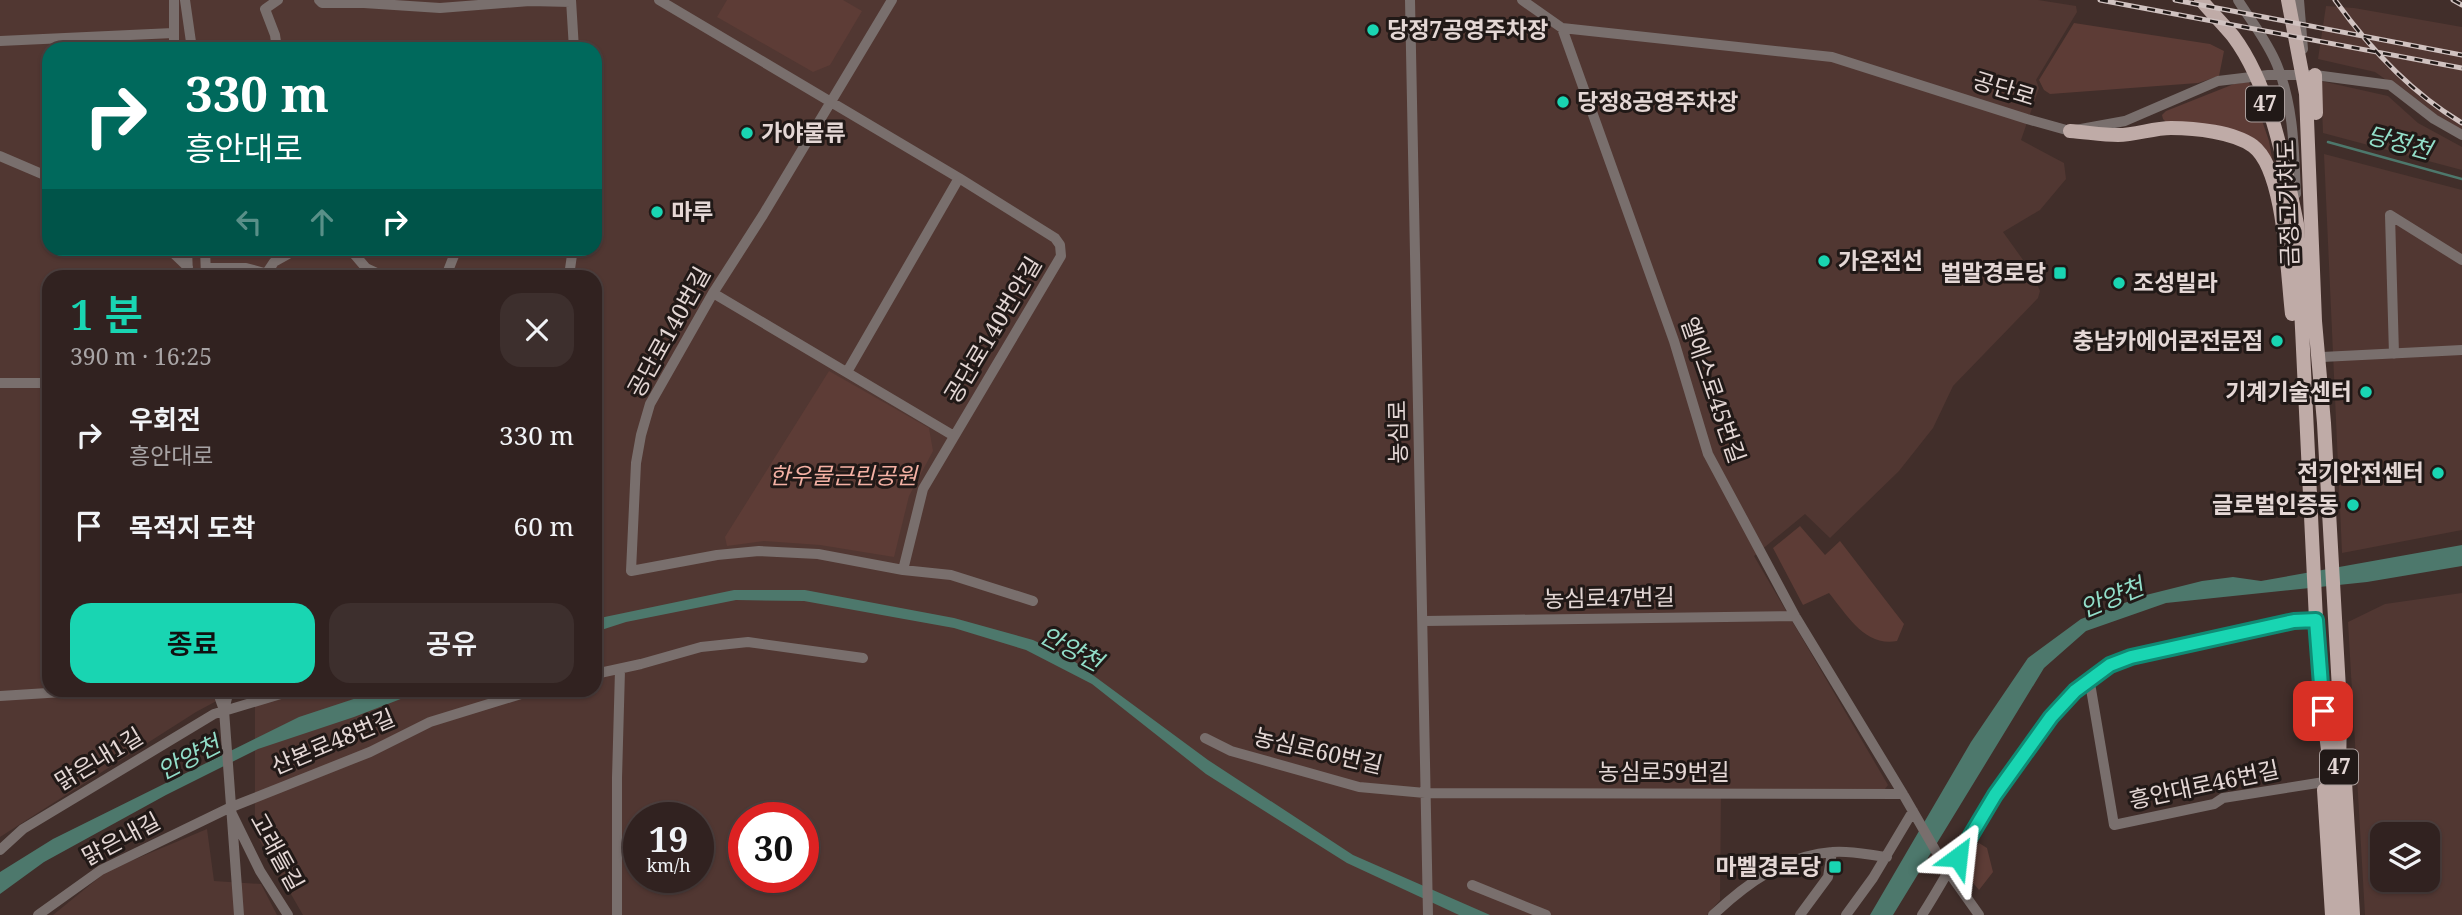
<!DOCTYPE html>
<html lang="ko">
<head>
<meta charset="utf-8">
<style>
	body { margin:0; font-family:"Noto Serif","Noto Sans KR",serif; background:#3d2f2d; color:#f1f3f6; height:100vh; display:flex; flex-direction:column; font-size:26px; white-space:nowrap }
	* { box-sizing:border-box; margin:0 }
	p { font-size:23px; color:#a8a4a5 }
	.icon { flex:none; width:38px; height:38px; fill:none; stroke:currentColor; stroke-width:2; stroke-linecap:round; stroke-linejoin:round }
	.map { position:relative; flex:1; overflow:hidden }
	.panel { position:absolute; left:42px; top:270px; width:560px; height:427px; display:flex; flex-direction:column; background:#312220; border-radius:21px; box-shadow:0 2px 5px #0004,0 0 0 2px #4c3f3e }
	.panel>* { flex:none }
	.guide { position:absolute; left:42px; top:42px; width:560px; height:214px; border-radius:21px; box-shadow:0 2px 5px #0004,0 0 0 2px #4c3f3e; background:#00695c; color:#fff; overflow:hidden }
	.fabs { position:absolute; left:2370px; top:822px; display:grid; gap:14px }
	.fabs a { display:grid; place-items:center; width:70px; height:70px; border-radius:14px; background:#312220; box-shadow:0 2px 5px #0004,0 0 0 2px #4c3f3e; font-size:35px }
	.speed { position:absolute; left:623px; top:802px; display:flex; gap:14px; font-size:35px; font-weight:700; text-align:center }
	.speed>* { display:grid; place-content:center; width:91px; height:91px; border-radius:50%; background:#312220; box-shadow:0 2px 5px #0004,0 0 0 2px #4c3f3e; line-height:1 }
	.speed small { font-size:18px; font-weight:400 }
	.speed .limit { border:10px solid #d22; background:#fff; color:#111 }
	.pin { position:absolute; display:grid; place-items:center; width:60px; height:60px; color:#fff; margin:-30px; border-radius:14px; box-shadow:0 4px 10px #0006 }
	.me { position:absolute; width:77px; margin:-38px; rotate:30deg; stroke-linejoin:round; filter:drop-shadow(0 0 5px #0008) }
	.turn { display:flex; align-items:center; gap:24px; height:147px; padding:0 28px; font-size:32px }
	.turn .icon { width:91px; height:91px; stroke-width:2.5 }
	.turn b { display:block; font-size:49px; line-height:60px }
	.lanes { display:flex; align-items:center; height:66px; padding:0 28px; background:#0003; justify-content:center; gap:35px; direction:ltr }
	.lanes .off { opacity:.35 }
	.round { display:grid; place-items:center; flex:none; width:74px; height:74px; border-radius:21px; background:#3d2f2d }
	.overview { display:flex; align-items:center; justify-content:space-between; height:119px; padding:0 28px }
	h1 { font-size:42px; font-weight:600; line-height:52px; color:#19d5b2 }
	.cta { display:flex; gap:14px; margin-top:auto; padding:14px 28px }
	.cta a { flex:1; height:80px; border-radius:21px; background:#19d5b2; color:#111; font-size:28px; font-weight:600; line-height:80px; text-align:center }
	.cta a+a { background:#3d2f2d; color:#f1f3f6 }
	ul { padding:0; list-style:none }
	li { display:flex; align-items:center; gap:21px; height:91px; padding:0 28px }
	li div { flex:1 }
	li b { display:block; font-size:26px }
	li em { font-style:normal }
	.map>svg:first-child { display:block }
</style>
</head>
<body>
<div class="map">
<svg width="2462" height="915" viewBox="0 0 2462 915">
	<rect width="100%" height="100%" fill="#412e2a"/>
	<!-- built -->
	<path fill="#513732" fill-rule="evenodd" d="M0,0H2038L2076,6L2077,12L2036,80L2039,88L2021,140L2064,163L2066,179L2040,210L2003,232L2031,271L2040,291L2038,298L1953,386L1933,428L1899,471L1830,538L1805,514L1754,556L1888,785L1885,789L1721,791L1720,900L1707,915H303L255,832V690H595V276H49V690H237L196,712L0,837ZM49,49H595V248H49ZM639,817H698V877H639ZM744,817H803V877H744Z
		M2326,6L2354,8L2462,27V130L2443,120L2375,72L2318,59Z
		M2321,81L2388,96L2418,123L2462,147V170L2323,133Z
		M2324,154L2462,190V530L2342,553Z
		M2462,593V915H2365L2348,622L2385,604ZM2382,835H2427V880H2382Z
		M207,829L214,881L261,884L277,915H53L107,871Z"/>
	<!-- green -->
	<path fill="#5d3c36" d="M727,0H843L862,11L830,65L813,72L717,17Z
		M2074,23L2210,44L2224,51L2219,76L2198,83L2050,94L2044,90L2039,80Z
		M2249,82L2269,141L2274,169L2261,147L2167,123L2163,119L2162,115L2166,111L2234,84Z
		M829,371L929,428L933,451L909,496L894,557L820,545L764,541L727,546L725,537Z
		M1800,526L1825,555L1840,541L1904,624L1897,641C1865,647 1847,615 1829,593L1803,605L1773,548Z
		M1979,843L1987,848L1993,872L1979,890L1967,876V864Z"/>
	<!-- water -->
	<path fill="#4d786c" d="M2462,545V566L2367,582L2166,603L2086,631L2044,668L1893,915H1870L1971,742L2028,658L2081,619L2146,595L2202,581L2233,577L2261,581Z
		M734,590H805L954,618L1033,640L1067,656L1208,760L1353,855L1490,915H1459L1347,863L1206,774L1092,684L1026,650L954,628L804,601L736,600L626,622L595,632V619Z
		M381,690H424L354,717L258,749L166,795L44,862L0,894V872L53,839L299,717Z"/>
	<g fill="none" stroke-linecap="round" stroke-linejoin="round">
		<!-- stream -->
		<path stroke="#4d786c" stroke-width="2.5" d="M2328,142L2462,179"/>
		<!-- minor -->
		<path stroke="#796f6d" stroke-width="10" d="M174,0V49
			M185,0L192,49
			M319,0L322,3H364L363,0
			M571,0L574,49
			M659,0L959,178L1055,238L1060,245L1061,256L923,489L903,570
			M892,0L763,215L713,293L650,404L641,435L636,463L631,571L717,555L759,551L818,554L903,570L951,575L1033,601
			M1410,0L1428,915
			M1522,0L1562,28L1832,57L2027,119L2070,131L2125,121L2218,81L2268,75H2315L2390,85L2434,119L2462,135
			M2238,0C2251,21 2268,42 2277,65C2294,107 2294,150 2296,194
			M2299,0L2303,49
			M364,3L440,8L530,1L571,2
			M1562,28L1674,341L1708,454L1795,616L1903,794L1945,867L1979,915
			M0,41L173,33
			M277,49L275,35L265,9L278,0
			M0,156L49,177
			M2390,215L2394,354
			M2390,215L2462,260
			M168,248L188,267
			M187,248L188,276
			M205,248L206,276
			M349,248L366,268L383,276
			M206,268H246L275,276
			M266,274L274,262L299,248
			M446,276L457,248
			M569,276L573,248
			M713,293L954,436
			M2322,357L2462,350
			M847,372L959,178
			M0,383H49
			M1424,621L1795,616
			M595,674L641,664L701,647L748,642L863,658
			M2087,681L2091,689L2114,825L2214,804L2223,798L2324,782
			M217,690L224,710L239,915
			M0,696L95,690
			M224,710L229,690
			M1205,738L1231,751L1359,787L1425,793L1903,794
			M232,814L260,871L288,915
			M0,850L23,829L214,714L294,690
			M1472,885L1546,915
			M38,915L101,870L229,808L370,752L430,722L534,690
			M617,915V778L620,670
			M1713,915C1747,883 1784,856 1832,852C1850,850 1869,855 1887,857
			M1800,915L1828,877L1832,852
			M1846,915L1873,878L1913,811
			M1922,915C1947,876 1968,834 1994,796C2003,783 2014,770 2023,757C2051,717 2082,671 2131,657L2294,621L2316,620"/>
		<!-- major -->
		<path stroke="#bfaba7" stroke-width="14" d="M2201,0C2211,12 2223,24 2233,36C2270,85 2285,165 2297,224L2316,620L2323,711L2338,827L2342,915
			M2288,0L2306,94L2315,321L2324,423L2340,707L2339,776
			M2315,75L2316,113
			M2070,131C2086,132 2102,135 2118,135C2136,135 2153,128 2171,128C2195,128 2234,132 2253,146C2285,170 2287,273 2292,314
			M2344,765L2353,915
			M2324,790L2332,915"/>
		<!-- rail casing -->
		<g stroke="#d0c2c0" stroke-width="5">
			<path id="rail" d="M2100,0L2462,68
				M2175,0L2462,55
				M2335,0C2370,49 2410,92 2462,123
				M2453,0L2462,5"/>
		</g>
		<!-- rail -->
		<use href="#rail" stroke="#211917" stroke-width="2.5" stroke-dasharray="8" stroke-linecap="butt"/>
	</g>
	<g fill="none" stroke-linecap="round" stroke-linejoin="round">
		<!-- route casing -->
		<g stroke="#108a74" stroke-width="18">
			<path id="route" d="M1958,857L1995,795L2051,717L2075,691L2110,665L2131,657L2294,621L2316,620L2323,711"/>
		</g>
		<!-- route -->
		<use href="#route" stroke="#19d5b2" stroke-width="12"/>
	</g>
	<!-- markers -->
	<g fill="#19d5b2" stroke="#211917" stroke-width="2.5">
		<circle cx="1373" cy="30" r="7"/>
		<circle cx="1563" cy="102" r="7"/>
		<circle cx="747" cy="133" r="7"/>
		<circle cx="657" cy="212" r="7"/>
		<circle cx="1824" cy="261" r="7"/>
		<rect x="2053" y="266" width="14" height="14" rx="3.5"/>
		<circle cx="2119" cy="283" r="7"/>
		<circle cx="2277" cy="341" r="7"/>
		<circle cx="2366" cy="392" r="7"/>
		<circle cx="2438" cy="473" r="7"/>
		<circle cx="2353" cy="505" r="7"/>
		<rect x="1828" y="860" width="14" height="14" rx="3.5"/>
	</g>
	<g text-anchor="middle" stroke-width="6" stroke-linejoin="round" paint-order="stroke">
		<!-- shield labels -->
		<g fill="#211917" stroke="#aa9e9c" stroke-width="2">
			<rect x="2246" y="86.5" width="38" height="35" rx="5"/>
			<rect x="2320" y="749.5" width="38" height="35" rx="5"/>
		</g>
		<g font-size="21" font-weight="bold" fill="#e4d7d5">
			<text x="2265" y="111">47</text>
			<text x="2339" y="774">47</text>
		</g>
		<!-- poi labels -->
		<g font-size="23" font-weight="bold" fill="#e4d7d5" stroke="#211917" text-anchor="start">
			<text x="1387" y="38">당정7공영주차장</text>
			<text x="1577" y="110">당정8공영주차장</text>
			<text x="761" y="141">가야물류</text>
			<text x="671" y="220">마루</text>
			<text x="1838" y="269">가온전선</text>
			<text x="2046" y="281" text-anchor="end">벌말경로당</text>
			<text x="2133" y="291">조성빌라</text>
			<text x="2263" y="349" text-anchor="end">충남카에어콘전문점</text>
			<text x="2352" y="400" text-anchor="end">기계기술센터</text>
			<text x="2424" y="481" text-anchor="end">전기안전센터</text>
			<text x="2339" y="513" text-anchor="end">글로벌인증동</text>
			<text x="1821" y="875" text-anchor="end">마벨경로당</text>
		</g>
		<!-- street labels -->
		<g font-size="23" fill="#e4d7d5" stroke="#211917">
			<text transform="translate(2004 89) rotate(17)" y="8">공단로</text>
			<text transform="translate(2288 203) rotate(-92)" y="8">금정고가차도</text>
			<text transform="translate(993 330) rotate(-59)" y="8">공단로140번안길</text>
			<text transform="translate(669 332) rotate(-61)" y="8">공단로140번길</text>
			<text transform="translate(1713 390) rotate(71)" y="8">엘에스로45번길</text>
			<text transform="translate(1398 432) rotate(-91)" y="8">농심로</text>
			<text transform="translate(1609 598) rotate(-1)" y="8">농심로47번길</text>
			<text transform="translate(333 742) rotate(-23)" y="8">산본로48번길</text>
			<text transform="translate(1318 751) rotate(13)" y="8">농심로60번길</text>
			<text transform="translate(99 759) rotate(-31)" y="8">맑은내1길</text>
			<text x="1664" y="780">농심로59번길</text>
			<text transform="translate(2204 785) rotate(-12)" y="8">흥안대로46번길</text>
			<text transform="translate(121 839) rotate(-28)" y="8">맑은내길</text>
			<text transform="translate(277 852) rotate(61)" y="8">고래들길</text>
		</g>
		<!-- park labels -->
		<g font-size="23" font-style="italic" fill="#f4b1a4" stroke="#211917">
			<text x="843" y="484">한우물근린공원</text>
		</g>
		<!-- water labels -->
		<g font-size="24" font-style="italic" fill="#92dec9" stroke="#211917">
			<text transform="translate(2399 143) rotate(15)" y="8">당정천</text>
			<text transform="translate(2112 598) rotate(-22)" y="8">안양천</text>
			<text transform="translate(1071 649) rotate(28)" y="8">안양천</text>
			<text transform="translate(189 758) rotate(-27)" y="8">안양천</text>
		</g>
	</g>
</svg>
<div class="fabs">
<a><svg class="icon" aria-label="layers" viewBox="0 0 24 24"><path d="M12 4l9 5-9 5-9-5zM3 14l9 5 9-5"/></svg></a>
</div>
<div class="speed"><div>19<small>km/h</small></div><div class="limit">30</div></div>
<div class="pin" style="left:2323px;top:711px;background:#d93025"><svg class="icon" aria-label="arrive" viewBox="0 0 24 24"><path d="M6 21V4h12l-3 4 3 4H6"/></svg></div>
<svg class="me" style="left:1958px;top:857px" viewBox="-20 -20 40 40"><path d="M0-17L14 15 0 8-14 15z" fill="#19d5b2" stroke="#fff" stroke-width="4"/></svg>
<div class="guide">
<div class="turn"><svg class="icon" aria-label="right" viewBox="0 0 24 24"><path d="M7 20v-9h11M14 6l5 5-5 5"/></svg><div><b>330 m</b>흥안대로</div></div>
<div class="lanes"><svg class="icon off" aria-label="left" viewBox="0 0 24 24"><path d="M17 20v-9H6M10 6l-5 5 5 5"/></svg><svg class="icon off" aria-label="ahead" viewBox="0 0 24 24"><path d="M12 20V5M6 11l6-6 6 6"/></svg><svg class="icon" aria-label="right" viewBox="0 0 24 24"><path d="M7 20v-9h11M14 6l5 5-5 5"/></svg></div>
</div>
<section class="panel">
<div class="overview"><div><h1>1 분</h1><p>390 m · 16:25</p></div><a class="round"><svg class="icon" aria-label="close" viewBox="0 0 24 24"><path d="M6 6l12 12M18 6L6 18"/></svg></a></div>
<ul>
<li><svg class="icon" aria-label="right" viewBox="0 0 24 24"><path d="M7 20v-9h11M14 6l5 5-5 5"/></svg><div><b>우회전</b><p>흥안대로</p></div><em>330 m</em></li>
<li><svg class="icon" aria-label="arrive" viewBox="0 0 24 24"><path d="M6 21V4h12l-3 4 3 4H6"/></svg><div><b>목적지 도착</b></div><em>60 m</em></li>
</ul>
<div class="cta"><a>종료</a><a>공유</a></div>
</section>
</div>
</body>
</html>
